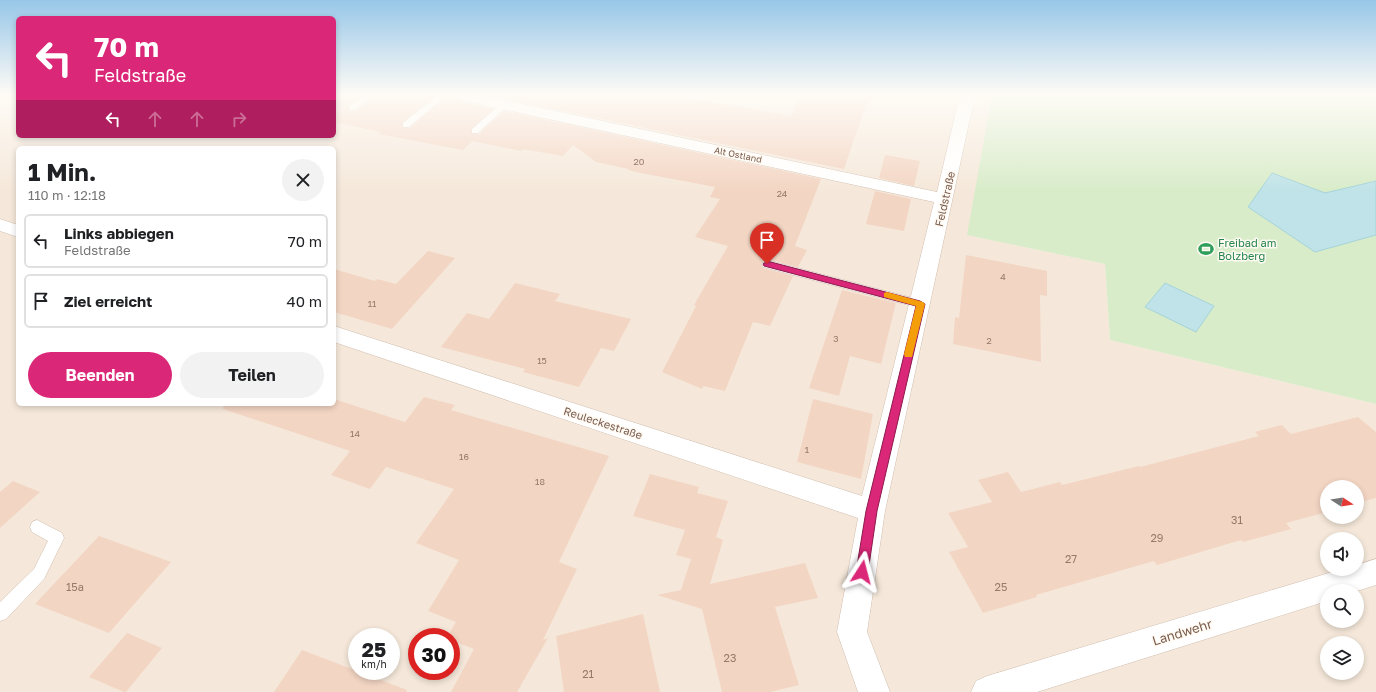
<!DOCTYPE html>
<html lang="de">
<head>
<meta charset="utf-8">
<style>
	body { margin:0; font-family:"Golos Text",sans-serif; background:#f2f2f2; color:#202124; height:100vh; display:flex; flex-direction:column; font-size:15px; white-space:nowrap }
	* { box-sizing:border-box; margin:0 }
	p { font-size:13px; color:#757577 }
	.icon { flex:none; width:22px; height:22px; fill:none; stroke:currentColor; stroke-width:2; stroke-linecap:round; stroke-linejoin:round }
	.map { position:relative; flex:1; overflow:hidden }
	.details { position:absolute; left:16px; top:146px; width:320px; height:260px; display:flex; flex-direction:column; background:#fff; border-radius:6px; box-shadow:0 2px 6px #0003 }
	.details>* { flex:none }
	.top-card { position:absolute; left:16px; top:16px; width:320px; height:122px; border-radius:6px; box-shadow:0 2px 6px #0003; background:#db2777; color:#fff; overflow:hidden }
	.needle { width:26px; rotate:102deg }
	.tools { position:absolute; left:1320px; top:480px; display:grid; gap:8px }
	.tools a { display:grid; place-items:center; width:44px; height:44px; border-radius:50%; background:#fff; box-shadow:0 2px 6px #0003; font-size:20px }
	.speed { position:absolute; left:348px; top:628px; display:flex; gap:8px; font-size:20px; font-weight:700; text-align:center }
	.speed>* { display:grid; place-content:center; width:52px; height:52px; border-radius:50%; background:#fff; box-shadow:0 2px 6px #0003; line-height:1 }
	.speed small { font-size:10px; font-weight:400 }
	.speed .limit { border:6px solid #d22; background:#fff; color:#111 }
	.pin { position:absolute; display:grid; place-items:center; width:34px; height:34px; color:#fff; margin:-41px -17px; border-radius:50% 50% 50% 0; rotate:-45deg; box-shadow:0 0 4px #0007 }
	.pin .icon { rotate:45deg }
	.me { position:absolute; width:44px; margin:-22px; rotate:9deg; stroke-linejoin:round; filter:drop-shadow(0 0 3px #0008) }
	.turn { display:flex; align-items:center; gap:14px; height:84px; padding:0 12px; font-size:18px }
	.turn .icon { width:52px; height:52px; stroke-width:2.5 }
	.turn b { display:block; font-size:28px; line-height:34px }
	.lanes { display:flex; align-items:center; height:38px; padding:0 12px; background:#0003; justify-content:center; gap:20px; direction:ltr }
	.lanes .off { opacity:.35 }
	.round { display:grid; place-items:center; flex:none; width:42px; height:42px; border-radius:21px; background:#f2f2f2 }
	.overview { display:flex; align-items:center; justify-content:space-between; height:68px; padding:0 12px }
	h1 { font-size:24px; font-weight:700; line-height:30px }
	.action { display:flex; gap:8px; margin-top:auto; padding:8px 12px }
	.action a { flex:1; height:46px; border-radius:24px; background:#db2777; color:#fff; font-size:16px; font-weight:700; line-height:46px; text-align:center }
	.action a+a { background:#f2f2f2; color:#202124 }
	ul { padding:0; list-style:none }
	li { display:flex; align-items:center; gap:12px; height:54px; margin:0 8px 6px; padding:0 4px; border:2px solid #e0e0e0; border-radius:6px }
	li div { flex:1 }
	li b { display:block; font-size:15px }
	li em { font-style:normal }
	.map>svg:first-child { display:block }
</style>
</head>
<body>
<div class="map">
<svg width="1376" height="692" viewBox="0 0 1376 692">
	<rect width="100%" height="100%" fill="#fdf6ec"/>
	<!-- residential -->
	<path fill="#f5e8da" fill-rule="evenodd" d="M0,95H18V136H334V95H992L968,235L1105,264L1110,340L1376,404V692H0ZM18,148H334V404H18ZM1327,487H1357V517H1327ZM1327,539H1357V569H1327ZM1327,591H1357V621H1327ZM357,637H391V671H357ZM417,637H451V671H417ZM1327,643H1357V673H1327Z"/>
	<!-- green -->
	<path fill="#d8ecc9" d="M992,95H1376V404L1110,340L1105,264L967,235Z"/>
	<!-- water -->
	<path fill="#bfe3e8" stroke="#a5d3da" d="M1272,173L1325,193L1376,181V235L1315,252L1248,207Z
		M1165,283L1214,306L1196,332L1145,307Z"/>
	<!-- building -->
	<path fill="#f3d5c3" d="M334,95H363L348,105L349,112L356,111L375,95H436L402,122L403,128H410L448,95H452L454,99L459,101L493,109L471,128L472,134H479L504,111L821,179L795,246L807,250L798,267L767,259L761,263L763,268L793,276L770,326L753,322L725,391L703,386L702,389L662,372L696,306L694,305L728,246L695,237L720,199L710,197L715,187L641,173L628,170L629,169L596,162L573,145L563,156L523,149L521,151L472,141L463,150L379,134L381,132L334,122Z
		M486,95H669L791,116L801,95H869L844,169Z
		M885,155L920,161L914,186L879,178Z
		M875,191L911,199L904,231L866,224Z
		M428,251L455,258L392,329L334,312V269L375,281L377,279L396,284Z
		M966,255L1047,271V296L1040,295L1041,362L953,344L955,317L959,318Z
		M515,283L560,294L555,301L631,319L614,351L601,348L579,387L523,372L525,369L441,347L467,313L489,319Z
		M842,290L896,303L881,364L850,356L839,396L809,388Z
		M424,397L455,405L451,410L609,456L559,562L577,569L543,640L548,638L517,692H451L474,649L451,640V637H447L456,622L428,611L459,560L416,543L454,489L386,467L370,489L331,475L350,451L223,409L224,404H334V399L405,422Z
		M813,399L873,414L861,479L797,462Z
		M1358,417L1376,432V498L1357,503V487H1327V512L1286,523L1291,529L1243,542L1241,540L1157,565L1154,561L1036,595L1037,597L983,613L949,552L968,547L948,513L992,502L978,480L1008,472L1021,492L1060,482L1062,485L1139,466L1140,467L1259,436L1255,432L1282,425L1291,434Z
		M650,474L699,487L697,493L728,501L716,537L723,540L710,584L805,563L818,598L775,607L799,685L770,692H722L702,609L657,595L681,590L691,559L676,555L685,530L633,516Z
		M13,481L40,492L0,528V492Z
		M99,536L171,562L109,633L35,604Z
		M643,614L660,692H564L556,636Z
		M127,633L162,648L126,692H124L89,677Z
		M302,650L407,690L406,692H274Z"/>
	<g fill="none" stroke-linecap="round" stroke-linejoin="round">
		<!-- service casing -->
		<g stroke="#d1beb0" stroke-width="1">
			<path id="service" d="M365,95H374L355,110H349V106Z
				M438,95H447L409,127H403V123Z
				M504,101L507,102V106L478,133H472V129Z
				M767,260L920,300L926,304L920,308L763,267L762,264Z
				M37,520L62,533L64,538L44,579L6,619L0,621V602L34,569L48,541L32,532L30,527L32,522Z"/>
		</g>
		<!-- minor casing -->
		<g stroke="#d1beb0" stroke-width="1">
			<path id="minor" d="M453,95H480L937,192L960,95H975L885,511L867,632L890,692H858L837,632L858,518L334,342V326L862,496L934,202L460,100L455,98Z
				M0,219L18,225V237L0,231Z"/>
		</g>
		<!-- tertiary casing -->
		<g stroke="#d1beb0" stroke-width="1">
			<path id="tertiary" d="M1376,559V585L1357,591H1327V601L1037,692H971L976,681L987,676L1342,569H1357V565Z"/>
		</g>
		<!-- service -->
		<use href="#service" fill="#fff" fill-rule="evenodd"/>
		<!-- minor -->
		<use href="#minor" fill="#fff" fill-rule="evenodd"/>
		<!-- tertiary -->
		<use href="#tertiary" fill="#fff" fill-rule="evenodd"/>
	</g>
	<!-- sky -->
	<linearGradient id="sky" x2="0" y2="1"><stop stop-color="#97c7e8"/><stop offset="0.49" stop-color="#fefbf6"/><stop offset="1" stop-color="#fefbf6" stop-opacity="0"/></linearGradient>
	<rect width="1376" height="192" fill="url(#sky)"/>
	<!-- route -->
	<path fill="#db2777" stroke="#8e194d" d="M767,261L920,301L925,304L877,511L868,572L866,575L862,577L858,575L856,572L866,511L916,306L764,266L763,264Z"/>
	<!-- slow -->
	<path fill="#f59e0b" d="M887,292L923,302L925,304L912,357H905L904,354L916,306L884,297V293Z"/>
	<!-- icons -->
	<defs>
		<g id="stadium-bare" transform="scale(1.2)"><path d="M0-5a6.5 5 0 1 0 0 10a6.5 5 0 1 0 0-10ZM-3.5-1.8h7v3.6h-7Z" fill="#2e9e5b" stroke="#fffaf3" stroke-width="2.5" paint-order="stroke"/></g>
	</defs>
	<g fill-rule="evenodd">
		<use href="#stadium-bare" x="1206" y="249"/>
	</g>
	<g text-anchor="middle" stroke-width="3" stroke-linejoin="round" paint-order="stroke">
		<!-- far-street labels -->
		<g font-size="9" fill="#7a5c4d" stroke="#fffaf3">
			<text transform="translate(738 155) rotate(12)" y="3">Alt Ostland</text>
		</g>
		<!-- number labels -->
		<g font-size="9" fill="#987a6a">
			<text x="639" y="165">20</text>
			<text x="782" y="197">24</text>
			<text x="1003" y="280">4</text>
			<text x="372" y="307">11</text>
			<text x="836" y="342">3</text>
			<text x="989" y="344">2</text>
			<text x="542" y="364">15</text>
			<text x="355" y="437">14</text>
			<text x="807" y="453">1</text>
			<text x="464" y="460">16</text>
			<text x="540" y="485">18</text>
		</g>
		<!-- street labels -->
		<g font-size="11" fill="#7a5c4d" stroke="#fffaf3">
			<text transform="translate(945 199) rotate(-77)" y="4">Feldstraße</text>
			<text transform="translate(603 423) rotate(18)" y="4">Reuleckestraße</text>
		</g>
		<!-- leisure labels -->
		<g font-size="11" fill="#27864d" stroke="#fffaf3" text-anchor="start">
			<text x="1218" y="247">Freibad am<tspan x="1218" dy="13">Bolzberg</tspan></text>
		</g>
		<!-- near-number labels -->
		<g font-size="11" fill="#987a6a">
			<text x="1237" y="524">31</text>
			<text x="1157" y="542">29</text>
			<text x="1071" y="563">27</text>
			<text x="75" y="591">15a</text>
			<text x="1001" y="591">25</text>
			<text x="730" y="662">23</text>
			<text x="588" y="678">21</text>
		</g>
		<!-- near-street labels -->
		<g font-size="13" fill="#7a5c4d" stroke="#fffaf3">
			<text transform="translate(1182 632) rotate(-17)" y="5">Landwehr</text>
		</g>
	</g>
</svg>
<div class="tools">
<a><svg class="needle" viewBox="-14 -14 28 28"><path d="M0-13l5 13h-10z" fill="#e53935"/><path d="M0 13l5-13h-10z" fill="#757577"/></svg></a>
<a><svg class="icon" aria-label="sound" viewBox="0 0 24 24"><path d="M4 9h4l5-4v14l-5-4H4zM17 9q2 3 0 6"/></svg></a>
<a><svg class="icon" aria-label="search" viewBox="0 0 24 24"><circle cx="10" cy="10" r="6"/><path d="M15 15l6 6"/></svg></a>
<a><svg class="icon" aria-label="layers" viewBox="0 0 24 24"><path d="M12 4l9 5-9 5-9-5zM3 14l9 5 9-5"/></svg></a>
</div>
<div class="speed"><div>25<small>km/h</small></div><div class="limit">30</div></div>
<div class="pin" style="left:767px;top:264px;background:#d93025"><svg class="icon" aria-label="arrive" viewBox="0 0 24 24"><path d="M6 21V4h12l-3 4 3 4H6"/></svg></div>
<svg class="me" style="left:862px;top:572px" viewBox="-20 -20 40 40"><path d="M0-17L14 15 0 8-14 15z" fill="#db2777" stroke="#fff" stroke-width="4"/></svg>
<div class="top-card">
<div class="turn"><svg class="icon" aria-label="left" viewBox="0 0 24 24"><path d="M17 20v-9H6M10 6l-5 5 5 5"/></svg><div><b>70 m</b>Feldstraße</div></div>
<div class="lanes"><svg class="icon" aria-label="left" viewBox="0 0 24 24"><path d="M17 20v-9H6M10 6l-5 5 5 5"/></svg><svg class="icon off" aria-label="ahead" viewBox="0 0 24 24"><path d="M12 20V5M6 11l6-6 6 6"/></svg><svg class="icon off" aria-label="ahead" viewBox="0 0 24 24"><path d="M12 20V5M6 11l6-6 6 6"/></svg><svg class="icon off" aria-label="right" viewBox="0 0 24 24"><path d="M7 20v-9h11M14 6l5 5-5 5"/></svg></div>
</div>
<section class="details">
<div class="overview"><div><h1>1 Min.</h1><p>110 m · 12:18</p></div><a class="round"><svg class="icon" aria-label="close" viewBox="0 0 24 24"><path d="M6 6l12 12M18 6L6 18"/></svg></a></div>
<ul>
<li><svg class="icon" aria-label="left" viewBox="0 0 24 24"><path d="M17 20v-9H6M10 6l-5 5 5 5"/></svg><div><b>Links abbiegen</b><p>Feldstraße</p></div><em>70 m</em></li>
<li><svg class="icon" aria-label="arrive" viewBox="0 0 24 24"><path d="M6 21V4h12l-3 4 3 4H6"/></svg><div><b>Ziel erreicht</b></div><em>40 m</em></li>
</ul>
<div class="action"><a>Beenden</a><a>Teilen</a></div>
</section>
</div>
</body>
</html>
